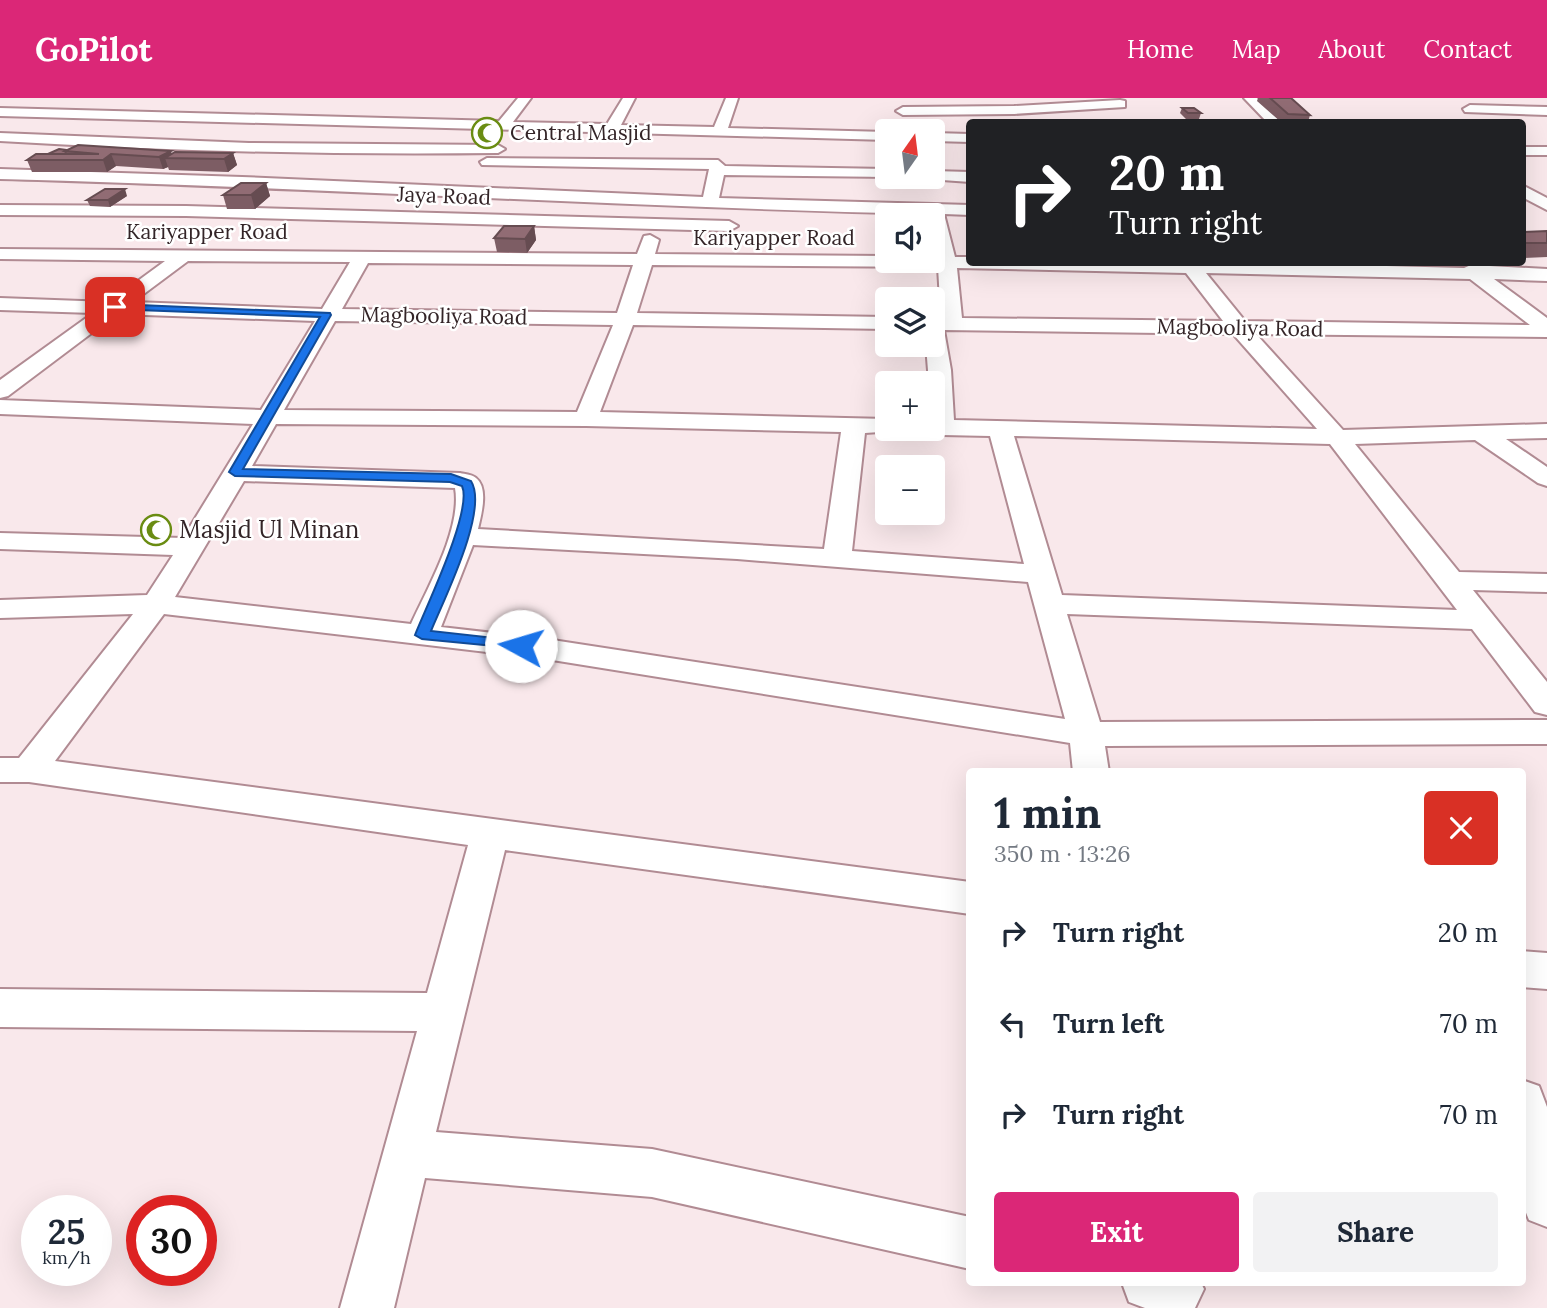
<!DOCTYPE html>
<html lang="en">
<head>
<meta charset="utf-8">
<style>
	body { margin:0; font-family:Lora,serif; background:#f2f2f3; color:#1f2937; height:100vh; display:flex; flex-direction:column; font-size:26px; white-space:nowrap }
	* { box-sizing:border-box; margin:0 }
	p { font-size:23px; color:#747a83 }
	.icon { flex:none; width:38px; height:38px; fill:none; stroke:currentColor; stroke-width:2; stroke-linecap:round; stroke-linejoin:round }
	.map { position:relative; flex:1; overflow:hidden }
	.drawer { position:absolute; left:966px; top:670px; width:560px; height:518px; display:flex; flex-direction:column; background:#fff; border-radius:7px; box-shadow:0 7px 28px #0002 }
	.drawer>* { flex:none }
	.hud { position:absolute; left:966px; top:21px; width:560px; height:147px; border-radius:7px; box-shadow:0 7px 28px #0002; background:#202124; color:#fff; overflow:hidden }
	.needle { width:46px; rotate:14deg }
	.fabs { position:absolute; left:875px; top:21px; display:grid; gap:14px }
	.fabs a { display:grid; place-items:center; width:70px; height:70px; border-radius:7px; background:#fff; box-shadow:0 7px 28px #0002; font-size:35px }
	.speed { position:absolute; left:21px; top:1097px; display:flex; gap:14px; font-size:35px; font-weight:700; text-align:center }
	.speed>* { display:grid; place-content:center; width:91px; height:91px; border-radius:50%; background:#fff; box-shadow:0 7px 28px #0002; line-height:1 }
	.speed small { font-size:18px; font-weight:400 }
	.speed .limit { border:10px solid #d22; background:#fff; color:#111 }
	.pin { position:absolute; display:grid; place-items:center; width:60px; height:60px; color:#fff; margin:-30px; border-radius:14px; box-shadow:0 4px 10px #0006 }
	.me { position:absolute; width:77px; margin:-38px; rotate:276deg; stroke-linejoin:round; filter:drop-shadow(0 0 5px #0008) }
	.turn { display:flex; align-items:center; gap:24px; height:147px; padding:0 28px; font-size:32px }
	.turn .icon { width:91px; height:91px; stroke-width:2.5 }
	.turn b { display:block; font-size:49px; line-height:60px }
	.round { display:grid; place-items:center; flex:none; width:74px; height:74px; border-radius:7px; background:#f2f2f3 }
	.overview { display:flex; align-items:center; justify-content:space-between; height:119px; padding:0 28px }
	h1 { font-size:42px; font-weight:800; line-height:52px }
	.primary-button { display:flex; gap:14px; margin-top:auto; padding:14px 28px }
	.primary-button a { flex:1; height:80px; border-radius:7px; background:#db2777; color:#fff; font-size:28px; font-weight:800; line-height:80px; text-align:center }
	.primary-button a+a { background:#f2f2f3; color:#1f2937 }
	ul { padding:0; list-style:none }
	li { display:flex; align-items:center; gap:21px; height:91px; padding:0 28px }
	li div { flex:1 }
	li b { display:block; font-size:26px }
	li em { font-style:normal }
	header { display:flex; align-items:center; gap:42px; box-sizing:border-box; height:98px; padding:0 35px; background:#db2777; color:#fff }
	header strong { font-size:33px }
	nav { display:flex; gap:38px; margin-inline-start:auto; font-size:24px }
	.map>svg:first-child { display:block }
</style>
</head>
<body>
<header>
<strong>GoPilot</strong>
<nav><a>Home</a><a>Map</a><a>About</a><a>Contact</a></nav>
</header>
<div class="map">
<svg width="1547" height="1210" viewBox="0 0 1547 1210">
	<rect width="100%" height="100%" fill="#f9e8eb"/>
	<g fill="none" stroke-linecap="round" stroke-linejoin="round">
		<!-- minor casing -->
		<g stroke="#b18b93" stroke-width="4">
			<path id="minor" d="M518,0H531L513,24L607,26L623,0H635L621,27L714,29L726,0H738L728,30L887,34V42L0,18V10L499,23Z
				M1244,0H1257L1281,24H1267Z
				M1120,2L1125,3V9L1014,16L903,17L896,13L903,9L1014,8Z
				M1470,7L1547,9V17L1465,14L1463,11Z
				M0,35L249,45L498,47L505,51L498,55C332,57 166,53 0,43Z
				M933,35L970,36V44L933,43Z
				M1522,49H1547V57H1522Z
				M487,60L718,62L725,68L887,71V79H892L724,77L719,100L970,107V117L944,116L955,159H970V164H1227L1464,170L1471,167L1547,171V183L1494,181L1547,220V239L1256,236L1343,332L1547,326V340L1506,341L1547,369V388L1538,385L1475,342L1355,346L1459,474L1547,476V494L1473,492L1547,584V617L1535,614L1472,531L1067,516L1100,624L1547,622V646L1105,648L1109,674H1073L1070,645L546,561L164,516L55,663L970,784V816L505,752L436,1034L652,1051L970,1119V1171L652,1099L425,1080L394,1210H340L417,933L0,929V891L427,895L468,747L29,684H0V660H19L133,516L0,520V502L147,497L173,457L0,451V435L183,440L253,326L0,316V302L261,312L315,223L117,216L8,298L0,300V282L93,215L0,212V200L109,204L165,163L0,161V151L637,156L644,138L650,137L659,142L655,156L887,158V163H933V158H937L933,140V117L928,116C618,109 309,89 0,81V71L242,79L703,99L709,71L482,67L480,64ZM188,163L350,164L322,211L133,204ZM368,165L633,167L617,215L342,211ZM652,167L938,169L941,220H933V247H926L929,285H933V331H922L925,334L942,337L990,338L1024,466L852,453L865,335L895,333L897,331H887V321L600,314L633,227L887,231V219L637,215ZM957,170L1186,175L1223,223L962,220ZM1206,175L1470,181L1530,227L1245,223ZM335,223L613,227L577,314L284,312ZM944,232L1233,236L1317,331L954,322L951,272ZM276,326L586,328L841,334L824,451L478,431C481,418 489,390 476,380C473,377 465,376 460,375L252,368ZM1014,338L1330,346L1457,512L1062,497ZM244,383L455,390C462,430 428,489 411,526L175,499ZM473,447L737,461L1028,484L1065,621L546,541L441,529Z
				M933,73L970,74V84L928,81L926,79H933Z
				M1522,87L1547,100V112L1522,99Z
				M0,107L186,108L729,123L738,128L729,133L186,118L0,117Z
				M1522,853L1547,855V891L1522,889Z
				M1522,982L1539,988L1547,1009V1129L1529,1122L1522,1105Z
				M1122,1185H1201L1204,1191L1195,1210H1145L1129,1204Z"/>
		</g>
		<!-- minor -->
		<use href="#minor" fill="#fff" fill-rule="evenodd"/>
	</g>
	<!-- wall -->
	<path fill="#7d5d64" d="M1258,0H1291L1310,17L1308,24H1281L1257,3Z
		M1182,10L1201,15L1199,21H1186L1180,15Z
		M59,51L171,53V56L233,55L237,67L228,74L169,72L168,69L163,71L116,68L107,74H32L27,62L48,56Z
		M266,85L270,98L255,111H227L223,97Z
		M127,98L110,109L90,108L87,102Z
		M534,128L536,142L527,155L497,154L494,140Z
		M1547,133V159L1522,160V134Z"/>
	<!-- shaded-wall -->
	<path fill="#664c51" d="M171,53L173,60H165L168,69L163,71L159,59Z
		M233,55L237,67L228,74L224,61Z
		M111,56L116,68L107,74L103,62Z
		M266,85L270,98L255,111L251,97Z
		M125,91L127,98L110,109L108,102Z
		M534,128L536,142L527,155L525,141Z"/>
	<!-- building -->
	<path fill="#916c74" stroke="#664c51" stroke-width="2" d="M1270,0H1291L1310,17L1288,16Z
		M1182,10H1194L1201,15H1188Z
		M78,47L171,53L159,59L111,56L103,62H27L36,56H99L65,53Z
		M59,51L67,52L65,53L66,56H48Z
		M175,54L233,55L224,61L165,60Z
		M241,85H266L251,97H223Z
		M105,91H125L108,102H87Z
		M504,128H534L525,141L494,140Z
		M1547,133V145H1522V134Z"/>
	<!-- route -->
	<path fill="#1a73e8" stroke="#114b97" stroke-width="2" d="M115,206L330,215L331,217L243,371L451,376L471,383C489,412 444,501 431,533L521,543L528,548L526,551L422,541L415,537C426,509 473,412 462,388L450,384L235,378L229,374L320,219L112,211V207Z"/>
	<!-- icons -->
	<defs>
		<g id="mosque-ring" transform="scale(1.575)"><circle r="9.5" fill="#fff" stroke="#6a8c12" stroke-width="1.5"/><path d="M3.5-4.9A6 6 0 1 0 3.5 4.9A5 5 0 1 1 3.5-4.9Z" fill="#6a8c12"/></g>
	</defs>
	<g fill-rule="evenodd">
		<use href="#mosque-ring" x="487" y="35"/>
		<use href="#mosque-ring" x="156" y="432"/>
	</g>
	<g text-anchor="middle" stroke-width="5" stroke-linejoin="round" paint-order="stroke">
		<!-- far-poi labels -->
		<g font-size="21" fill="#332427" stroke="#fff" text-anchor="start">
			<text x="510" y="42">Central Masjid</text>
		</g>
		<!-- far-street labels -->
		<g font-size="21" fill="#332427" stroke="#fff">
			<text transform="translate(444 98) rotate(2)" y="7">Jaya Road</text>
			<text x="207" y="141">Kariyapper Road</text>
			<text x="774" y="147">Kariyapper Road</text>
			<text transform="translate(444 218) rotate(1)" y="7">Magbooliya Road</text>
			<text transform="translate(1240 230) rotate(1)" y="7">Magbooliya Road</text>
		</g>
		<!-- poi labels -->
		<g font-size="24" fill="#332427" stroke="#fff" text-anchor="start">
			<text x="179" y="440">Masjid Ul Minan</text>
		</g>
	</g>
</svg>
<div class="fabs">
<a><svg class="needle" viewBox="-14 -14 28 28"><path d="M0-13l5 13h-10z" fill="#e53935"/><path d="M0 13l5-13h-10z" fill="#747a83"/></svg></a>
<a><svg class="icon" aria-label="sound" viewBox="0 0 24 24"><path d="M4 9h4l5-4v14l-5-4H4zM17 9q2 3 0 6"/></svg></a>
<a><svg class="icon" aria-label="layers" viewBox="0 0 24 24"><path d="M12 4l9 5-9 5-9-5zM3 14l9 5 9-5"/></svg></a>
<a>+</a>
<a>−</a>
</div>
<div class="speed"><div>25<small>km/h</small></div><div class="limit">30</div></div>
<div class="pin" style="left:115px;top:209px;background:#d93025"><svg class="icon" aria-label="arrive" viewBox="0 0 24 24"><path d="M6 21V4h12l-3 4 3 4H6"/></svg></div>
<svg class="me" style="left:521px;top:548px" viewBox="-20 -20 40 40"><circle r="19" fill="#fff"/><path d="M0-13L10 11 0 6-10 11z" fill="#1a73e8"/></svg>
<div class="hud">
<div class="turn"><svg class="icon" aria-label="right" viewBox="0 0 24 24"><path d="M7 20v-9h11M14 6l5 5-5 5"/></svg><div><b>20 m</b>Turn right</div></div>
</div>
<section class="drawer">
<div class="overview"><div><h1>1 min</h1><p>350 m · 13:26</p></div><a class="round" style="background:#d93025;color:#fff"><svg class="icon" aria-label="close" viewBox="0 0 24 24"><path d="M6 6l12 12M18 6L6 18"/></svg></a></div>
<ul>
<li><svg class="icon" aria-label="right" viewBox="0 0 24 24"><path d="M7 20v-9h11M14 6l5 5-5 5"/></svg><div><b>Turn right</b></div><em>20 m</em></li>
<li><svg class="icon" aria-label="left" viewBox="0 0 24 24"><path d="M17 20v-9H6M10 6l-5 5 5 5"/></svg><div><b>Turn left</b></div><em>70 m</em></li>
<li><svg class="icon" aria-label="right" viewBox="0 0 24 24"><path d="M7 20v-9h11M14 6l5 5-5 5"/></svg><div><b>Turn right</b></div><em>70 m</em></li>
</ul>
<div class="primary-button"><a>Exit</a><a>Share</a></div>
</section>
</div>
</body>
</html>
